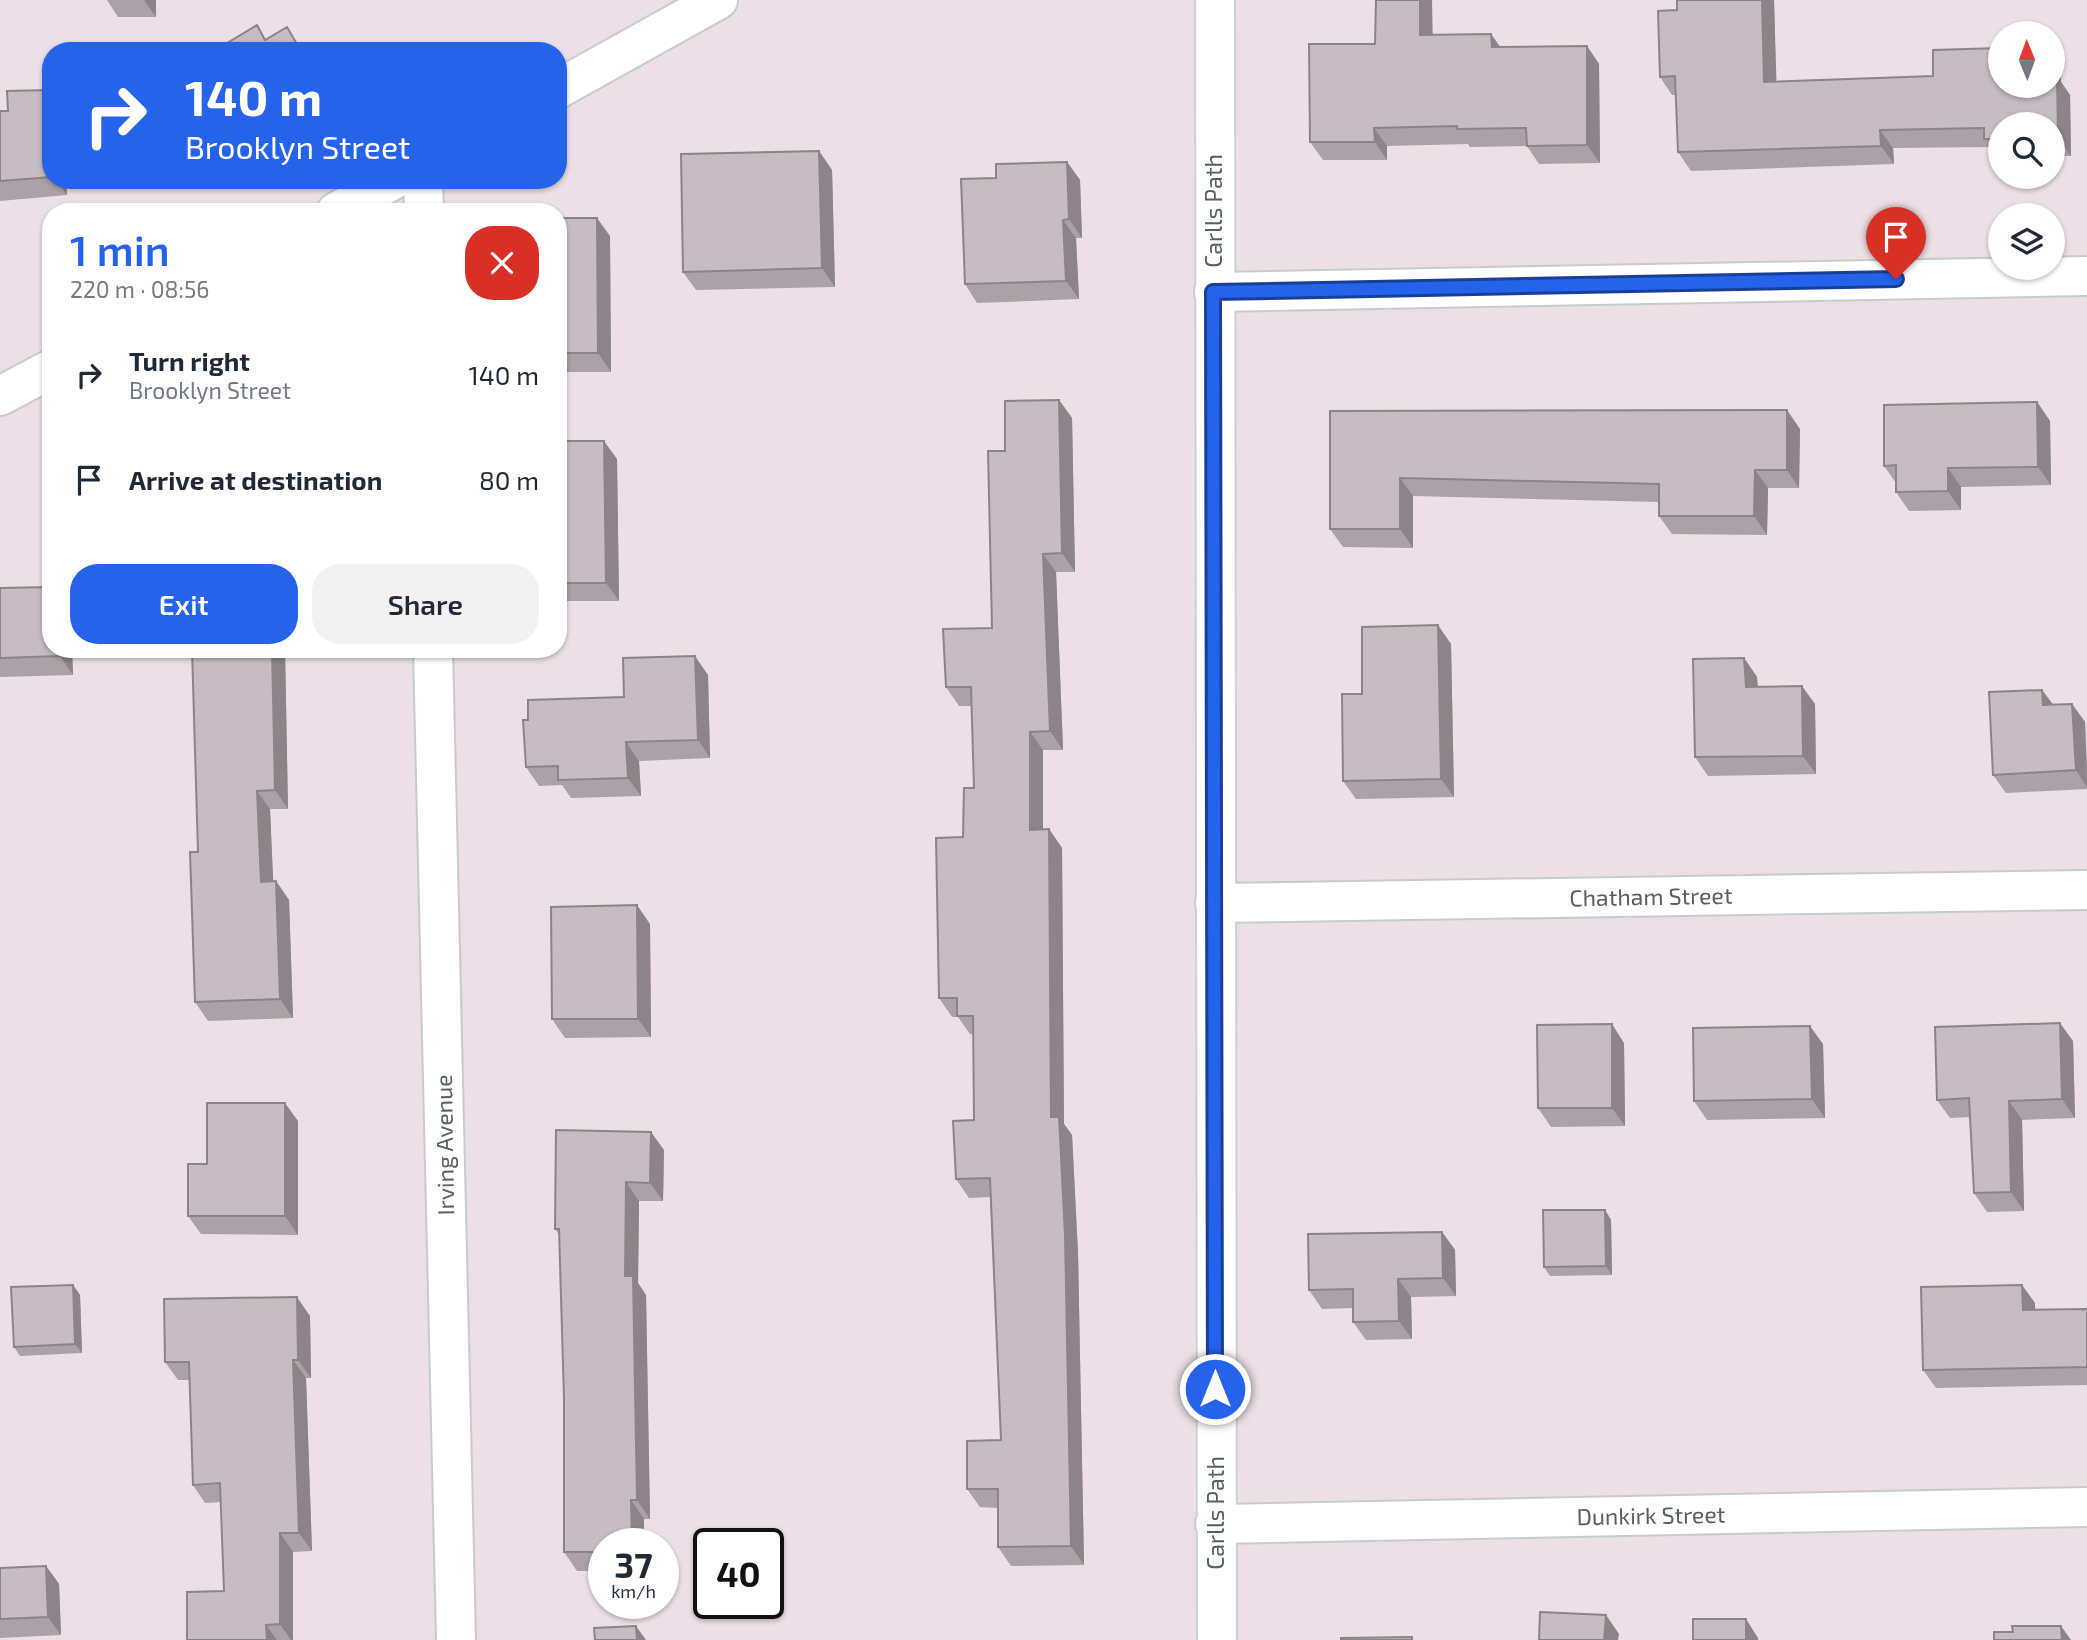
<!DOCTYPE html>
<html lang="en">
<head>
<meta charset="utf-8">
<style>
	body { margin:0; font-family:"Exo 2",sans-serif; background:#f2f2f3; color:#1f2937; height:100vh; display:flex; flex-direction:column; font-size:26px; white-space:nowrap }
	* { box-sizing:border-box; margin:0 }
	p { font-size:23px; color:#747a83 }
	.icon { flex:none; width:38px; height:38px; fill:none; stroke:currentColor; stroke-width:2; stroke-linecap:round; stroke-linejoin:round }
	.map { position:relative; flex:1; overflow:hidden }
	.details { position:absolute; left:42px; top:203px; width:525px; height:455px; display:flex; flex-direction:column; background:#fff; border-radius:28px; box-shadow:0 2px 5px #0004 }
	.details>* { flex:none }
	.hud { position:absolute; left:42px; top:42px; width:525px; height:147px; border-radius:28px; box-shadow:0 2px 5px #0004; background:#2563eb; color:#fff; overflow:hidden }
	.needle { width:46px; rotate:359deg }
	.fabs { position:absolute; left:1988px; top:21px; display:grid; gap:14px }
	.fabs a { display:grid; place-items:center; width:77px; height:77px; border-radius:50%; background:#fff; box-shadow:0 2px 5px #0004; font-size:35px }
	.speed { position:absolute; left:588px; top:1528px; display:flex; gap:14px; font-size:35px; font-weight:700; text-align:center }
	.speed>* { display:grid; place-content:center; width:91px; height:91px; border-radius:50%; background:#fff; box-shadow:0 2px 5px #0004; line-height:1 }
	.speed small { font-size:18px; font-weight:400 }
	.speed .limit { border:4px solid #111; border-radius:10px; background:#fff; color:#111 }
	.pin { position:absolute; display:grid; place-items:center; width:60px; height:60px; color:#fff; margin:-72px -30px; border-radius:50% 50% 50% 0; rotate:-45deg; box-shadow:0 0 7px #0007 }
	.pin .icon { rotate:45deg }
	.me { position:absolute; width:77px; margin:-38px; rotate:0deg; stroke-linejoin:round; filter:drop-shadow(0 0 5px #0008) }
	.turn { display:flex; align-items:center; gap:24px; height:147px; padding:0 28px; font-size:32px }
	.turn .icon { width:91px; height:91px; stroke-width:2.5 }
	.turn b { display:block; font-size:49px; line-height:60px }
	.round { display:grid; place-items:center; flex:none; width:74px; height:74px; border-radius:28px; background:#f2f2f3 }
	.summary { display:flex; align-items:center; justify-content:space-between; height:119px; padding:0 28px }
	h1 { font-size:42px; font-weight:600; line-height:52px; color:#2563eb }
	.button { display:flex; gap:14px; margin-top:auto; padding:14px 28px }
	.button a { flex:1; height:80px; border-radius:28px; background:#2563eb; color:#fff; font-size:28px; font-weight:600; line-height:80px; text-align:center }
	.button a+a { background:#f2f2f3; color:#1f2937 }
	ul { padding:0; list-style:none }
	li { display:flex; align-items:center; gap:21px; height:105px; padding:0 28px }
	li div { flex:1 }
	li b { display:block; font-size:26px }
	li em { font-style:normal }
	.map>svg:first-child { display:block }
</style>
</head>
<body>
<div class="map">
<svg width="2087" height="1640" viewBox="0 0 2087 1640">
	<rect width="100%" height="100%" fill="#ecdfe5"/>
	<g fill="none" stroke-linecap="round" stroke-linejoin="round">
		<!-- street casing -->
		<g stroke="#c6cdc9" stroke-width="42">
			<path id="street" d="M558,89L718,0
				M423,180L424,212
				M336,212L393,180
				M1214,292L2087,276
				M0,396L51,369
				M433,649L456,1640
				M1215,903L2087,890
				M1215,1524L2087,1507"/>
		</g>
		<!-- secondary casing -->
		<g stroke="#cad4ce" stroke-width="42">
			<path id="secondary" d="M1215,0L1217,1640"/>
		</g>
		<!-- street -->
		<use href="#street" stroke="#fff" stroke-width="38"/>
		<!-- secondary -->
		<use href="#secondary" stroke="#fff" stroke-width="38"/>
	</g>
	<!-- wall -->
	<path fill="#aaa2a7" d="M107,0H156V17H118Z
		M1432,0V35L1501,47L1587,46L1599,64L1600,163L1539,164L1527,146L1470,147L1468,144L1387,146V160H1323L1310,142L1375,44Z
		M1774,0L1776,82L1933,76L2060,65L2061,82L2070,95L2071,156H2053V124H2000V157H1997L1989,147L1893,148L1894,164L1691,171L1678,152L1676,95H1672L1660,77L1677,10Z
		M51,90V180H66L67,195L0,201V111H8Z
		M819,151L832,170L835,287L696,290L683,272Z
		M1067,162L1080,180L1082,238H1076L1079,299L977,303L965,284L996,178Z
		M558,218L610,236L611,372H558Z
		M1059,400L1072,418L1075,572H1056L1063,750H1043V830L1049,829L1062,848L1064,1124L1072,1135L1078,1253L1084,1565L1011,1566L998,1547V1508L980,1507L967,1489L1001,1440L990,1197L969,1198L956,1179L974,1120L973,1034H970L958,1017H952L939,998L963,837L974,788L971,706H959L946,687L992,628L1005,451Z
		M2037,402L2050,421L2051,485L1961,487V510L1909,511L1896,492V483L1884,466Z
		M1330,411L1800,429L1799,488H1768L1767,535L1672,534L1659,516V502L1413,496V548L1343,547L1330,529Z
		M558,441L617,459L619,601H558Z
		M0,588L51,649H72L73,675L0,677Z
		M1451,644L1454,797L1356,799L1343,781L1362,694Z
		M192,649L285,650L288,809H270L273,881H276L289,900L293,1018L208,1021L195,1002L198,852Z
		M1744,658L1757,677L1758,687L1815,704L1816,774L1708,776L1695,757Z
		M708,675L710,758L639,761L641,796L571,798L562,785L539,786L526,767L528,720L624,697Z
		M2042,690L2053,704H2072L2085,722L2087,763V789L2006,793L1993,775Z
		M650,924L651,1037L565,1038L552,1019Z
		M2073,1041L2075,1118L2022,1120L2024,1211L1987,1212L1974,1193L1970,1117L1950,1118L1937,1100Z
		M1624,1043L1625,1126L1551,1127L1538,1108Z
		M1823,1044L1825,1118L1707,1120L1694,1101Z
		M298,1121V1235L201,1234L188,1216L207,1164Z
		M664,1150L663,1201H639L638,1283L646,1295L650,1519H644L604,1544V1571H577L564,1552V1398L560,1236L555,1229Z
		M1605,1210L1611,1220L1612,1275L1550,1276L1544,1267Z
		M1442,1232L1455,1250L1456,1296L1411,1297L1412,1339L1366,1340L1353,1322V1308L1322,1309L1309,1290Z
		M73,1285L80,1295L82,1353L20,1356L14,1347Z
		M2035,1303V1310L2087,1309V1385L1936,1388L1923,1370Z
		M310,1316L311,1378H306L312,1551L293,1552V1640H187L224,1591L221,1502L205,1503L193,1485L189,1380H178L165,1362Z
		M46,1566L59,1584L61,1635L0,1638V1568Z"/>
	<!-- shaded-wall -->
	<path fill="#8b8488" d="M144,0H156V17Z
		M1420,0H1432L1433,53L1420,35Z
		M1762,0H1774L1777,100L1764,82Z
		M1491,34L1504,52L1492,47Z
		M1587,46L1599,64L1600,163L1587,145Z
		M2053,54L2060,65L2061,82L2070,95L2071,156L2058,138L2053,84Z
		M1374,128L1387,146V160L1375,142Z
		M1880,130L1893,148L1894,164L1881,146Z
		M819,151L832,170L835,287L822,268Z
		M1067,162L1080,180L1082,238L1069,219Z
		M56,180H66L67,195Z
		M597,218L610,236L611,372L598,353Z
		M1063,220L1076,238L1079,299L1066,281Z
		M1059,400L1072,418L1075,572L1062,553Z
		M2037,402L2050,421L2051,485L2038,467Z
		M1787,410L1800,429L1799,488L1787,470Z
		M604,441L617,459L619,601L606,583Z
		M1948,468L1961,487V510L1948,491Z
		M1755,470L1768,488L1767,535L1754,516Z
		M1400,478L1413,496V548L1400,529Z
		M1043,554L1056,572L1063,750L1050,731Z
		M1438,625L1451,644L1454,797L1441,779Z
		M60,649H72L73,675L60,656Z
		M272,649L285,650L288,809L275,790Z
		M695,656L708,675L710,758L698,740Z
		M1744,658L1757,677L1758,705L1746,687Z
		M1802,686L1815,704L1816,774L1803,756Z
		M2042,690L2055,708L2043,705Z
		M2072,704L2085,722L2087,787L2076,770Z
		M1030,732L1043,750V848L1030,830Z
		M626,742L639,761L641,796L628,778Z
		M257,791L270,809L274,900L261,882Z
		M1049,829L1062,848L1064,1124L1072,1135L1078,1253L1084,1565L1071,1546L1051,1117Z
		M276,881L289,900L293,1018L280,999Z
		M637,905L650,924L651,1037L638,1019Z
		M2060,1023L2073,1041L2075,1118L2062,1099Z
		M1612,1024L1624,1043L1625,1126L1612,1108Z
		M1810,1026L1823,1044L1825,1118L1812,1099Z
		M2009,1101L2022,1120L2024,1211L2011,1192Z
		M285,1103L298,1121V1235L285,1216Z
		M651,1132L664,1150L663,1201L650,1183Z
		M626,1182L639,1201L638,1283L646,1295L650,1519L637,1500L625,1276Z
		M1605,1210L1611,1220L1612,1275L1606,1266Z
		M1442,1232L1455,1250L1456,1296L1443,1278Z
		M1398,1279L1411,1297L1412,1339L1399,1321Z
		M73,1285L80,1295L82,1353L75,1344Z
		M2022,1285L2035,1303V1328L2023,1310Z
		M297,1297L310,1316L311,1378L298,1360Z
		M293,1360L306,1378L312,1551L299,1533Z
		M631,1500L644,1519V1544H632Z
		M280,1533L293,1552V1640H291L280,1624Z
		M46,1566L59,1584L61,1635L48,1617Z
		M1606,1615L1619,1634L1618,1640H1604Z
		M1746,1619L1758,1638V1640H1746Z
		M266,1625L277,1640H267Z
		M636,1626L646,1640H637Z
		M2061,1626L2071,1640H2062Z"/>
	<!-- building -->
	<path fill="#c6bcc2" stroke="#8b8488" stroke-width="2" d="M1376,0H1420V35L1491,34L1492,47L1587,46V145L1527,146L1526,128L1457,129V126L1374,128L1375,142H1310L1309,44H1375Z
		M1677,0H1762L1764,82L1933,76V50L2000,48V86H2053V77H2057L2058,138H2053V124H2000V139H1984V128L1880,130L1881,146L1678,152L1675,76L1660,77L1658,11L1677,10Z
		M257,25L265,40L287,27L301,51H214Z
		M51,90V177L0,181V111H8L7,91Z
		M819,151L822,268L683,272L681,154Z
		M1067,162L1069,219L1063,220L1066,281L965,284L961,179L996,178V164Z
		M558,218H597L598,353H558Z
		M1059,400L1062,553L1043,554L1050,731L1030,732V830L1049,829L1051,1117H1059L1065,1235L1071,1546L998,1547V1489H967V1441L1001,1440L990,1178L956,1179L953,1121L974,1120L973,1016H957V998H939L936,838L963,837L964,788H974L971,687H946L943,629L992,628L988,451H1005V401Z
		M2037,402L2038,467L1948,468V491L1896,492V465L1884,466V405Z
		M1787,410V470H1755L1754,516H1659V484L1400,478V529H1330V411Z
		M558,441H604L606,583H558Z
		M51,587V649H60V656L0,658V588Z
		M1438,625L1441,779L1343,781L1342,694H1362V627Z
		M192,649H272L275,790L257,791L261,882L276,881L280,999L195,1002L190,852H198Z
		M695,656L698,740L626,742L628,778L558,780V766L526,767L523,720H528V700L624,697L623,658Z
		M1744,658L1746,687L1802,686L1803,756L1695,757L1693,659Z
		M2042,690L2043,705L2072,704L2076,770L1993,775L1989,692Z
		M637,905L638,1019H552L551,907Z
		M2060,1023L2062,1099L2009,1101L2011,1192L1974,1193L1969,1098L1937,1100L1935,1027Z
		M1612,1024V1108H1538L1537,1025Z
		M1810,1026L1812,1099L1694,1101L1693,1028Z
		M207,1103H285V1216H188V1164H207Z
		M556,1130L651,1132L650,1183L626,1182L625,1276H633L637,1500H631L632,1544H604V1552H564V1398L559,1229H555Z
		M1543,1210H1605L1606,1266L1544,1267Z
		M1442,1232L1443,1278L1398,1279L1399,1321L1353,1322V1289L1309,1290L1308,1234Z
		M73,1285L75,1344L14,1347L11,1287Z
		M2022,1285L2023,1310L2087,1309V1367L1923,1370L1921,1287Z
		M297,1297L298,1360H293L299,1533H280V1624L266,1625L267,1640H187V1592L224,1591L220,1483L193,1485L189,1362H165L164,1299Z
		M46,1566L48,1617L0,1619V1568Z
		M1540,1612L1606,1615L1604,1640H1539Z
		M1693,1619H1746V1640H1693Z
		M636,1626L637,1640H595L594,1628Z
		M2012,1626H2061L2062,1640H1994V1632H2013Z
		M1412,1637V1640H1341V1638Z"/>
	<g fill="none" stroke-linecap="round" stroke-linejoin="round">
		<!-- route casing -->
		<g stroke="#184099" stroke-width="18">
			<path id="route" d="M1215,1389L1213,292L1896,279"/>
		</g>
		<!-- route -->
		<use href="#route" stroke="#2563eb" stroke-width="12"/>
	</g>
	<g text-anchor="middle" stroke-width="6" stroke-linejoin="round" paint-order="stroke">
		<!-- street labels -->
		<g font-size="23" fill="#58605b" stroke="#fff">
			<text transform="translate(1214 211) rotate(-90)" y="8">Carlls Path</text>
			<text transform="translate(1651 897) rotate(-1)" y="8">Chatham Street</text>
			<text transform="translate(445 1145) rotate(-91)" y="8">Irving Avenue</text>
			<text transform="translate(1216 1513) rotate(-90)" y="8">Carlls Path</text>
			<text transform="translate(1651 1516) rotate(-1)" y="8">Dunkirk Street</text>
		</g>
	</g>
</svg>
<div class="fabs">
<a><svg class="needle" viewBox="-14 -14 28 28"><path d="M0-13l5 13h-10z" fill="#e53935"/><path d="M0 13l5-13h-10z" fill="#747a83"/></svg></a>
<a><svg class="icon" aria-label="search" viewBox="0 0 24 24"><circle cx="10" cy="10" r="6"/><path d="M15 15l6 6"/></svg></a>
<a><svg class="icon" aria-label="layers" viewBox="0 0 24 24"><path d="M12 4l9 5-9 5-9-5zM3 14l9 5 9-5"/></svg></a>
</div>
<div class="speed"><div>37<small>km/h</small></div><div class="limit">40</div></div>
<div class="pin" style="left:1896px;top:279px;background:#d93025"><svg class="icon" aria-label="arrive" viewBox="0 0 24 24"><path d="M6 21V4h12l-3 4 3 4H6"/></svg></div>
<svg class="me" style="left:1215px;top:1389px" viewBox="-20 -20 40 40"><circle r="17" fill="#2563eb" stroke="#fff" stroke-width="3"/><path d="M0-11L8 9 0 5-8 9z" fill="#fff"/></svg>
<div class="hud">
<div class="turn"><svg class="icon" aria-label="right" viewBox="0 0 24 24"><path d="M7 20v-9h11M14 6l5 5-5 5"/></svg><div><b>140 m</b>Brooklyn Street</div></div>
</div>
<section class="details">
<div class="summary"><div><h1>1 min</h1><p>220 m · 08:56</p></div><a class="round" style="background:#d93025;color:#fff"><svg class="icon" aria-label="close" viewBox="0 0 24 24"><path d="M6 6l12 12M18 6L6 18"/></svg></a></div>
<ul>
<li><svg class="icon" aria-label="right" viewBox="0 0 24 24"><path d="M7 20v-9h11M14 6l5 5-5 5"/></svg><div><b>Turn right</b><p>Brooklyn Street</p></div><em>140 m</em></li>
<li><svg class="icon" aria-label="arrive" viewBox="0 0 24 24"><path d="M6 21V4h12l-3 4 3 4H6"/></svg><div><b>Arrive at destination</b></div><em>80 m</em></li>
</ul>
<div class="button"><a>Exit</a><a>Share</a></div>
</section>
</div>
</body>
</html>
